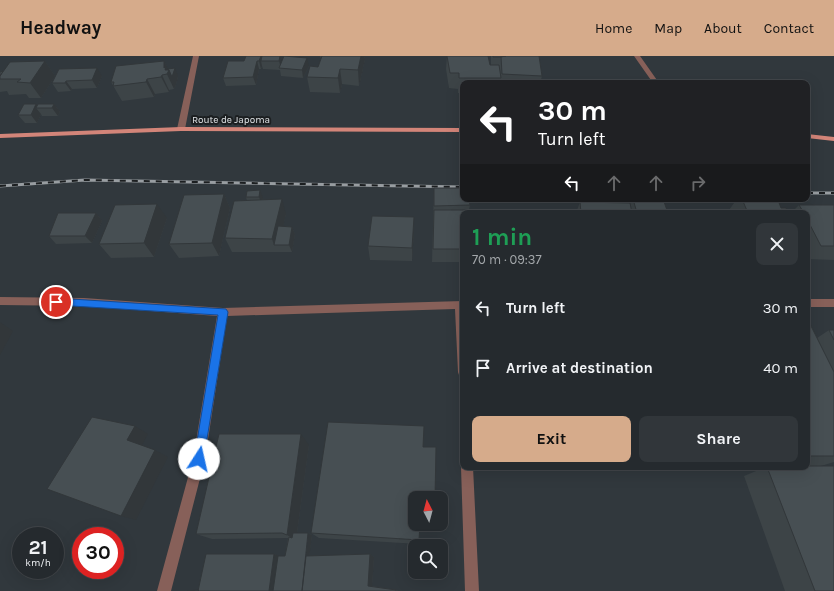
<!DOCTYPE html>
<html lang="en">
<head>
<meta charset="utf-8">
<style>
	body { margin:0; font-family:Karla,sans-serif; background:#31363a; color:#f1f3f6; height:100vh; display:flex; flex-direction:column; font-size:15px; white-space:nowrap }
	* { box-sizing:border-box; margin:0 }
	p { font-size:13px; color:#a3a7aa }
	.icon { flex:none; width:22px; height:22px; fill:none; stroke:currentColor; stroke-width:2; stroke-linecap:round; stroke-linejoin:round }
	.map { position:relative; flex:1; overflow:hidden }
	.details { position:absolute; left:460px; top:154px; width:350px; height:260px; display:flex; flex-direction:column; background:#252a2e; border-radius:8px; box-shadow:0 4px 16px #0002,0 0 0 1px #42464a }
	.details>* { flex:none }
	.top-card { position:absolute; left:460px; top:24px; width:350px; height:122px; border-radius:8px; box-shadow:0 4px 16px #0002,0 0 0 1px #42464a; background:#202124; color:#fff; overflow:hidden }
	.needle { width:26px; rotate:354deg }
	.tools { position:absolute; left:408px; top:435px; display:grid; gap:8px }
	.tools a { display:grid; place-items:center; width:40px; height:40px; border-radius:8px; background:#252a2e; box-shadow:0 4px 16px #0002,0 0 0 1px #42464a; font-size:20px }
	.speed { position:absolute; left:12px; top:471px; display:flex; gap:8px; font-size:20px; font-weight:700; text-align:center }
	.speed>* { display:grid; place-content:center; width:52px; height:52px; border-radius:50%; background:#252a2e; box-shadow:0 4px 16px #0002,0 0 0 1px #42464a; line-height:1 }
	.speed small { font-size:10px; font-weight:400 }
	.speed .limit { border:6px solid #d22; background:#fff; color:#111 }
	.pin { position:absolute; display:grid; place-items:center; width:34px; height:34px; color:#fff; margin:-17px; border:2px solid #fff; border-radius:50%; box-shadow:0 1px 4px #0007 }
	.me { position:absolute; width:44px; margin:-22px; rotate:10deg; stroke-linejoin:round; filter:drop-shadow(0 0 3px #0008) }
	.turn { display:flex; align-items:center; gap:14px; height:84px; padding:0 12px; font-size:18px }
	.turn .icon { width:52px; height:52px; stroke-width:2.5 }
	.turn b { display:block; font-size:28px; line-height:34px }
	.lanes { display:flex; align-items:center; height:38px; padding:0 12px; background:#0003; justify-content:center; gap:20px; direction:ltr }
	.lanes .off { opacity:.35 }
	.round { display:grid; place-items:center; flex:none; width:42px; height:42px; border-radius:8px; background:#31363a }
	.headline { display:flex; align-items:center; justify-content:space-between; height:68px; padding:0 12px }
	h1 { font-size:24px; font-weight:700; line-height:30px; color:#1e9e55 }
	.cta { display:flex; gap:8px; margin-top:auto; padding:8px 12px }
	.cta a { flex:1; height:46px; border-radius:8px; background:#d6ab8b; color:#111; font-size:16px; font-weight:700; line-height:46px; text-align:center }
	.cta a+a { background:#31363a; color:#f1f3f6 }
	ul { padding:0; list-style:none }
	li { display:flex; align-items:center; gap:12px; height:60px; padding:0 12px }
	li div { flex:1 }
	li b { display:block; font-size:15px }
	li em { font-style:normal }
	header { display:flex; align-items:center; gap:24px; box-sizing:border-box; height:56px; padding:0 20px; background:#d6ab8b; color:#111 }
	header strong { font-size:19px }
	nav { display:flex; gap:22px; margin-inline-start:auto; font-size:14px }
	.map>svg:first-child { display:block }
</style>
</head>
<body>
<header>
<strong>Headway</strong>
<nav><a>Home</a><a>Map</a><a>About</a><a>Contact</a></nav>
</header>
<div class="map">
<svg width="834" height="535" viewBox="0 0 834 535">
	<rect width="100%" height="100%" fill="#31383d"/>
	<g fill="none" stroke-linecap="round" stroke-linejoin="round">
		<!-- minor -->
		<path fill="#876059" fill-rule="evenodd" d="M193,0H199L185,73L181,75L177,73Z
			M634,0H640L659,27H653Z
			M0,241L84,242L223,252L463,245V321L459,319L458,316L455,253L227,260L205,403L171,535H157L193,403L217,260L84,250L0,249Z
			M807,243H834V251H807Z
			M463,407V411H473L479,535H465L461,411Z"/>
		<!-- primary -->
		<path fill="#d38579" fill-rule="evenodd" d="M181,71L463,72V76L181,75L0,82V78Z
			M807,78L834,81V85L807,82Z"/>
		<!-- rail casing -->
		<g stroke="#989da1" stroke-width="3">
			<path id="rail" d="M0,130L85,124L463,131
				M807,137H834"/>
		</g>
		<!-- rail -->
		<use href="#rail" stroke="#1c1f21" stroke-width="2" stroke-dasharray="6" stroke-linecap="butt"/>
	</g>
	<!-- wall -->
	<path fill="#3d4447" d="M262,0H281L282,5L309,10L303,22L281,20L280,14L263,13L262,10L261,13H259L256,29L226,30L223,22L244,5Z
		M320,0H364L365,3L359,30L342,28L340,37L310,36L307,21L318,11L321,3Z
		M447,0H488L490,9H491V0H539L542,20L540,27H463V37H458V33L449,32L446,13Z
		M45,5L55,20L41,42H29L26,38L9,39L7,35L0,36V16Z
		M164,5L168,13L178,20L176,29L174,33L169,34V36L155,38L154,41L122,45L111,26Z
		M59,13L102,20L97,32L72,33L71,35L58,36L52,27Z
		M36,48L37,50L54,48L60,56L58,60H42L41,58L37,67H25L18,59Z
		M434,132L470,149L469,154L463,157V206H432Z
		M247,135L263,142V144L286,158L283,170L292,171L295,178L292,196H232L225,182L247,145L246,141Z
		M224,138L230,152L219,200L179,202L169,188Z
		M623,143H663L668,157H576L580,146L622,147V146Z
		M737,143H776L781,152L788,157H730L729,154Z
		M799,149H834V204L807,203V157H791Z
		M96,157L102,165L92,187L56,188L49,180Z
		M167,162L154,201L111,202L99,188Z
		M414,175L412,205L370,204L368,190Z
		M807,262L817,282L829,274H834V406L821,410H807Z
		M309,389L297,477H308L312,479L309,500L370,498L374,501L372,530L396,534L398,535H187L199,534L274,498L278,500H285L288,482L212,483L196,478Z
		M766,411H767L834,535H785L744,420Z
		M415,442L420,468L419,488L319,482L311,477Z"/>
	<!-- shaded-wall -->
	<path fill="#32373a" d="M261,0H262L263,5H261L262,10L261,13L259,5Z
		M280,0H281L283,7L281,12L279,5Z
		M361,0H364L365,3L359,30L358,14Z
		M307,2L309,10L303,22L302,14Z
		M45,5L55,20L41,42L30,27Z
		M164,5L169,14L175,12L178,20L176,29L174,33L164,12Z
		M257,5L259,13L256,29L253,21Z
		M97,12L102,20L97,32L92,24Z
		M340,13L342,28L340,37L338,22Z
		M162,19L169,34V36L161,21Z
		M147,23L155,38L154,41L146,26Z
		M66,25L72,33L71,35L65,27Z
		M36,48L39,52H36L41,58L37,67L31,59Z
		M54,48L60,56L58,60L52,52Z
		M260,134L263,142L262,149L259,141Z
		M224,138L230,152L219,200L212,187Z
		M282,143L286,158L279,189H274L272,183Z
		M157,148L167,162L154,201L144,187Z
		M96,157L102,165L92,187L85,180Z
		M414,161V175L412,205V192Z
		M292,171L295,178L292,196L289,189Z
		M0,266L13,275L0,299Z
		M135,370L148,378L141,391L127,384Z
		M301,378L309,389L296,484L287,479Z
		M155,394L168,401L136,464L121,460Z
		M308,477L312,479L305,535H302Z
		M274,498L282,501L277,535H269Z
		M370,498L374,501L372,531L368,530Z"/>
	<!-- building -->
	<path fill="#474f53" stroke="#32373a" d="M246,0H261L259,5H257L253,21L223,22L228,5H244Z
		M262,0H280L279,5H261Z
		M284,0L307,2L302,14L279,12Z
		M322,0H361L358,14L340,13L338,22L307,21L310,10L318,11Z
		M447,0H488L490,9H499L501,22H459V17H450Z
		M493,0H506L501,1H493Z
		M501,0H539L542,20L502,18Z
		M45,5L30,27L17,26L21,23H0V20L10,6Z
		M164,5V12L166,11L165,14H169L167,18L162,19L161,21L147,23L146,26L113,30L114,26H111L116,10Z
		M97,12L92,24L66,25L65,27H52L59,13Z
		M175,12L172,21L169,14H168V13Z
		M3,15L0,20V16Z
		M24,48H36L31,59H18Z
		M38,48H54L52,52H36Z
		M434,132H463V143H469L470,149L434,150Z
		M260,134L259,141H246L247,135Z
		M224,138L212,187L169,188L184,139Z
		M282,143L272,183L225,182L234,145Z
		M633,143H663L668,157H637Z
		M742,143H776L778,144L781,152H786L788,157H748Z
		M580,146L630,147L632,157H581Z
		M157,148L144,187L99,188L115,149Z
		M799,149H834V190H821L807,163V157H804Z
		M434,154H485V157H463V193H433Z
		M489,154L538,155L539,157H489Z
		M58,157H96L85,180H49Z
		M372,160L414,161L412,192L368,190Z
		M278,170L292,171L289,189H274Z
		M807,262L834,316V400H807Z
		M829,274H834V284Z
		M92,361L135,370L127,384L155,394L121,460L47,433Z
		M328,366L424,370L423,391H436L435,442H415V468H420L419,484L311,477Z
		M219,378H301L287,479L282,477L196,478Z
		M807,410H834V535H815L767,411H807Z
		M293,477H308L302,535H273L278,500H285L289,481L292,482Z
		M206,498H274L269,535H198Z
		M370,498L368,530L396,534V535H302L306,500Z
		M199,534L198,535H187Z"/>
	<!-- route -->
	<path fill="#1a73e8" stroke="#114b97" d="M56,242L226,253L228,256L203,407L199,408L195,407L194,403L218,259L56,249L52,246Z"/>
	<g text-anchor="middle" stroke-width="4" stroke-linejoin="round" paint-order="stroke">
		<!-- far-street labels -->
		<g font-size="10" fill="#e0e4e7" stroke="#1c1f21">
			<text x="231" y="67">Route de Japoma</text>
		</g>
	</g>
</svg>
<div class="tools">
<a><svg class="needle" viewBox="-14 -14 28 28"><path d="M0-13l5 13h-10z" fill="#e53935"/><path d="M0 13l5-13h-10z" fill="#a3a7aa"/></svg></a>
<a><svg class="icon" aria-label="search" viewBox="0 0 24 24"><circle cx="10" cy="10" r="6"/><path d="M15 15l6 6"/></svg></a>
</div>
<div class="speed"><div>21<small>km/h</small></div><div class="limit">30</div></div>
<div class="pin" style="left:56px;top:246px;background:#d93025"><svg class="icon" aria-label="arrive" viewBox="0 0 24 24"><path d="M6 21V4h12l-3 4 3 4H6"/></svg></div>
<svg class="me" style="left:199px;top:403px" viewBox="-20 -20 40 40"><circle r="19" fill="#fff"/><path d="M0-13L10 11 0 6-10 11z" fill="#1a73e8"/></svg>
<div class="top-card">
<div class="turn"><svg class="icon" aria-label="left" viewBox="0 0 24 24"><path d="M17 20v-9H6M10 6l-5 5 5 5"/></svg><div><b>30 m</b>Turn left</div></div>
<div class="lanes"><svg class="icon" aria-label="left" viewBox="0 0 24 24"><path d="M17 20v-9H6M10 6l-5 5 5 5"/></svg><svg class="icon off" aria-label="ahead" viewBox="0 0 24 24"><path d="M12 20V5M6 11l6-6 6 6"/></svg><svg class="icon off" aria-label="ahead" viewBox="0 0 24 24"><path d="M12 20V5M6 11l6-6 6 6"/></svg><svg class="icon off" aria-label="right" viewBox="0 0 24 24"><path d="M7 20v-9h11M14 6l5 5-5 5"/></svg></div>
</div>
<section class="details">
<div class="headline"><div><h1>1 min</h1><p>70 m · 09:37</p></div><a class="round"><svg class="icon" aria-label="close" viewBox="0 0 24 24"><path d="M6 6l12 12M18 6L6 18"/></svg></a></div>
<ul>
<li><svg class="icon" aria-label="left" viewBox="0 0 24 24"><path d="M17 20v-9H6M10 6l-5 5 5 5"/></svg><div><b>Turn left</b></div><em>30 m</em></li>
<li><svg class="icon" aria-label="arrive" viewBox="0 0 24 24"><path d="M6 21V4h12l-3 4 3 4H6"/></svg><div><b>Arrive at destination</b></div><em>40 m</em></li>
</ul>
<div class="cta"><a>Exit</a><a>Share</a></div>
</section>
</div>
</body>
</html>
